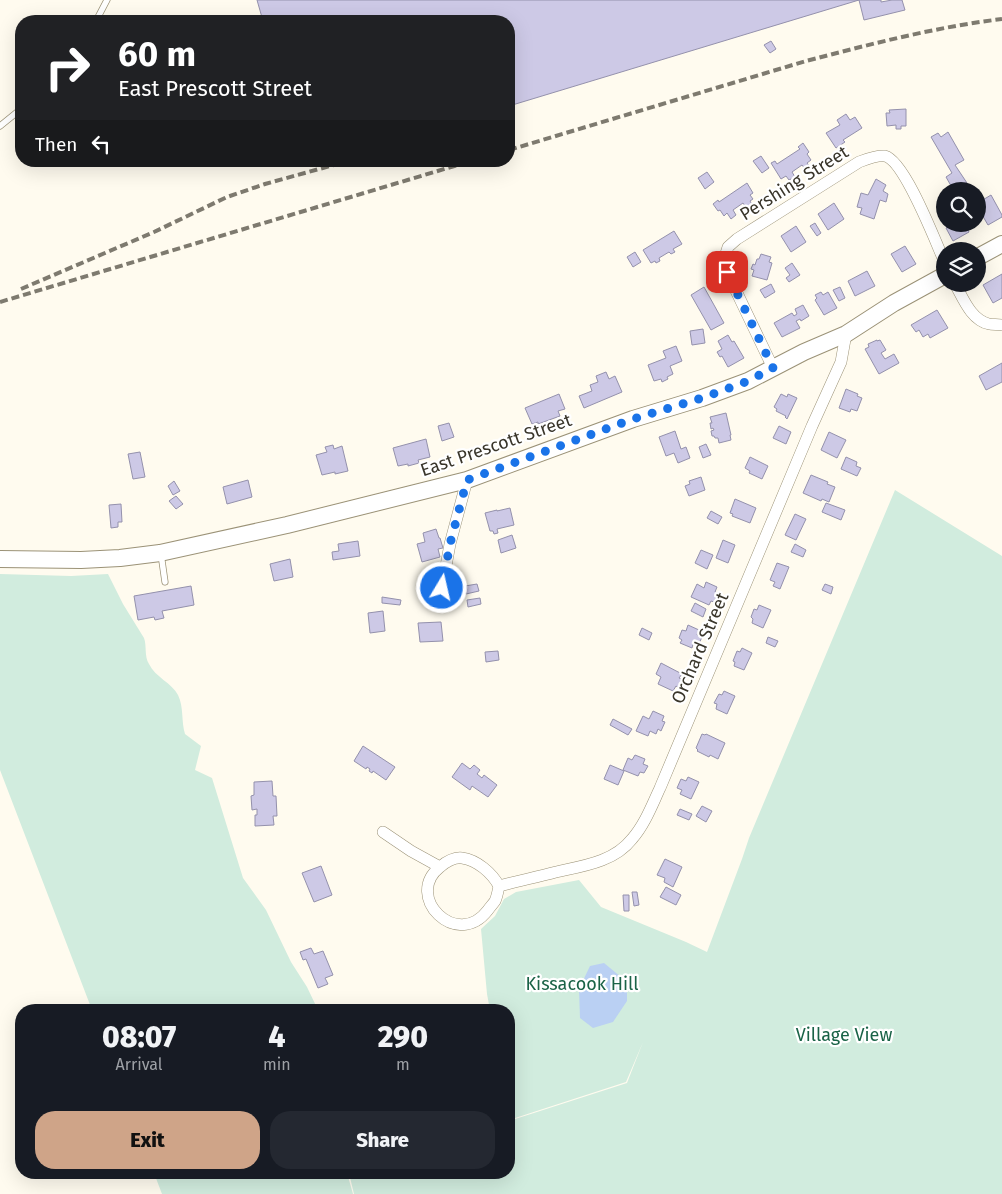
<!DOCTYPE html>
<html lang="en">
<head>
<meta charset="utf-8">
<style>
	body { margin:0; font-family:"Fira Sans",sans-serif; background:#242831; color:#f1f3f6; height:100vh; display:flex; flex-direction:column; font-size:19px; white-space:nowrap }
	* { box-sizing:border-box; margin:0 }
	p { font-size:16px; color:#9ea1a6 }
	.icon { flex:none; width:28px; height:28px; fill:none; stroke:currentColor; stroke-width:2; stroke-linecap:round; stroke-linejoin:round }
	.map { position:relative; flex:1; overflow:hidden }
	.details { position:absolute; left:15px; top:1004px; width:500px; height:175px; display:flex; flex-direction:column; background:#171b24; border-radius:20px; box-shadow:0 5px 20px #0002 }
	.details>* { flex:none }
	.hud { position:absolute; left:15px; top:15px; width:500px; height:152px; border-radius:20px; box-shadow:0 5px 20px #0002; background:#202124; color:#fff; overflow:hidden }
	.buttons { position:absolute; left:936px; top:182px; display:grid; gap:10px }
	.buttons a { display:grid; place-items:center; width:50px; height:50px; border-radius:50%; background:#171b24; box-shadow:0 5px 20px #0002; font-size:25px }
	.pin { position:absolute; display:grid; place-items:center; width:42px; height:42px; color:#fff; margin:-21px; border-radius:10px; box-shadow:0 2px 8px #0006 }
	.me { position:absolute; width:55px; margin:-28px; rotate:9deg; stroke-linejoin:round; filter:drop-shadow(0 0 4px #0008) }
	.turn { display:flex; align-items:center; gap:18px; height:105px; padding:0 20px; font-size:22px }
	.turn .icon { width:65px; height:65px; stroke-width:2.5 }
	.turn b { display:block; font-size:35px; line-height:42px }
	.then { display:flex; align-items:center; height:48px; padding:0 20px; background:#0003; gap:10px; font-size:19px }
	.eta { display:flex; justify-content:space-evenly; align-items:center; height:85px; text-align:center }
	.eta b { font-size:30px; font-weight:800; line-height:35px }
	.button { display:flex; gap:10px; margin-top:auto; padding:10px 20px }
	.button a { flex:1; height:58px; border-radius:20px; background:#cfa488; color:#111; font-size:20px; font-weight:800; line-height:58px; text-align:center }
	.button a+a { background:#242831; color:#f1f3f6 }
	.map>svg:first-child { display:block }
</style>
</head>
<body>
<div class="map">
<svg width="1002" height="1194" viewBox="0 0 1002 1194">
	<rect width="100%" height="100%" fill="#fffbef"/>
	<!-- green -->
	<path fill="#d1ecde" d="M895,490L1002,556V1194H354L349,1173L509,1172V1121L627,1083L643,1042L626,1082L509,1120V1010H490L487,994L481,929L495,916L504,899L516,892L579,880L601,907L686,942L707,952L742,859L749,838Z
		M0,574L71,576L108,574L123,604L144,638C147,646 144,656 149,664C155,677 172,683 178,695C184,707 181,722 185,734L201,746L195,770L212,778L243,878L266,910L291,962L307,987L318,1010H92L0,770Z
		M154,1173H347L353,1194H162Z"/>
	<!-- water -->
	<path fill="#bad0f3" d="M604,963L627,982V1001L613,1022L593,1028L580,1018L579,989L590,966Z"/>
	<!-- building -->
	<path fill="#cdc9e6" stroke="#9491ac" d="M257,0H881V2L892,0H902L905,10L864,20L859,0L509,106V21H263Z
		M771,41L776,49L770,53L764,45Z
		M906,109V126H901V129H896V125L887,126L886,113H890L889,110Z
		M846,114L850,120L855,117L862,128L843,140L845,142L836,148L826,133L840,125L837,120Z
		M948,132L964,160L955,165L967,183L954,191L946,177L952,173L931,137L938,133L941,137Z
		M803,143L809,152L807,154L811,160L807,163L810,167L806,170L802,165L792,172L795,177L789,180L786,176L781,179L771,163L775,161L777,164L800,149L798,147Z
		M761,156L769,168L762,173L753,161Z
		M707,172L714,182L705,189L698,178Z
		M876,179L886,185L883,191L888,194L886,202L880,200L874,219L860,214L862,208L857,207L861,193L868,195Z
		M747,183L753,193L750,195L753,199L750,201L753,206L747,209L743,203L733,210L736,215L731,219L727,213L724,216L720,210L718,211L713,204L718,200L719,202Z
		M991,195L1002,215V217L988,225L978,208L984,205L981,201Z
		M834,203L844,219L828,230L818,214Z
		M815,223L821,233L817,236L810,226Z
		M953,224H965L969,232L953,241L946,228Z
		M796,226L806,242L791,252L781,236Z
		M674,231L682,244L673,249L675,252L671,254L669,252L659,258L660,261L656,263L655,261L651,263L643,250Z
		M905,246L916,264L902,272L891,254Z
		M635,252L641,262L633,267L627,257Z
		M761,254L771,257L769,262L772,263L767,280L752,276L754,270L751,269L753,264L755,265L757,259H759Z
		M792,263L800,275L789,282L786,278L790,275L785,268Z
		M867,271L875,286L855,296L848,281Z
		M1002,274V298L993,303L983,285Z
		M771,284L775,292L765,298L760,290Z
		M704,287L724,323L711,330L691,295Z
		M840,287L845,298L839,301L833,290Z
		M821,292L823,295L828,292L837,308L824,315L815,300L817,298L815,295Z
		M803,305L809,316L801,321L800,319L796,321L800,328L782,337L774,323L792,313L794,316L797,314L795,309Z
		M937,310L948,328L930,338L928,334L923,337L919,330L916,332L911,325Z
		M703,329L705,343L692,345L690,331Z
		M728,335L732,342L734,341L744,358L728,367L722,356L720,357L717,352L722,349L718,341Z
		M877,340V341L880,340L886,350L881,353L885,359L894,354L899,363L879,374L865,349L869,347L868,344Z
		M676,346L682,361L670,366L673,374L667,377L668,379L662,382L661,379L654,381L648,365L666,358L663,351Z
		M1002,363V382L986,390L979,376Z
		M606,372L609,379L615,376L622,392L584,408L579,396L592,391L590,385L598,382L596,376Z
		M846,389L858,394L857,396L862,398L857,411L851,409L850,412L839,408Z
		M559,394L565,409L558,411L560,416L538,424V422L532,424L525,408Z
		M781,394L787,397L788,394L797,398L787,419L785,417L786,416L776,411L777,409L774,407Z
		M726,413L731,435H730L731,440L719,443L718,438H715L714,436H712L711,431L714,430L713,428L711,429L710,423H712L710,417Z
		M449,423L454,437L442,441L438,426Z
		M779,426L791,432L786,444L773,438Z
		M675,431L681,449L686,447L690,458L678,463L674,453L666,456L659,437Z
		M829,432L846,440L837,458L821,450Z
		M426,439L430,457L418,460L419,463L408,466V464L398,466L393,448Z
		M706,444L711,455L703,458L699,447Z
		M333,445L334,449L342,446L348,471L335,474V472L322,475L316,455L327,452L325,447Z
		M140,452L145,477L133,479L128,454Z
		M750,457L768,466L762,479L749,473L750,471L745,468Z
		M846,457L857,462L856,466L861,468L857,476L841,469Z
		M811,475L828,482L827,484L835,487L829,502L822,499L821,501L803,493Z
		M701,477L705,490L689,496L685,486L690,484L689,481Z
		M248,480L252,497L227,504L223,487Z
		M174,481L180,491L173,495L168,486Z
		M176,496L183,504L176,509L169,501Z
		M735,499L756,508L750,523L732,516L733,514L730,513Z
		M826,503L845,510L841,520L822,512Z
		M121,504L122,522H118V527L111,528L109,505Z
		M510,508L514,525L497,529L498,533L494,534L493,531H490L485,513L497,510V511Z
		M711,511L722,517L718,524L707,518Z
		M795,514L806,519L796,540L785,535Z
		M436,529L439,538H440L443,548L438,549L440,557L422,562L417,544L425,542L423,533Z
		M512,535L516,548L501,553L498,540Z
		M723,540L735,545L728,563L716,558Z
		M358,541L360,556L333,560L332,552L339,551L338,544Z
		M795,544L806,550L803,557L791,552Z
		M701,550L713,555L707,569L695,563Z
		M290,559L293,577L274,581L270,564Z
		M777,563L789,567L780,589L773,586L775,582L770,580Z
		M706,582L717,587L715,592L718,593L714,602L711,601L709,605L691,597L697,584L704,588Z
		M477,584L479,591L466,594L465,586Z
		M825,584L833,587L831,594L822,590Z
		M191,586L194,605L162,611L164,618L155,620L154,617L138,620L134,596Z
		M382,597L401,600L400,605L382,603Z
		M480,598L481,604L468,607L467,600Z
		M695,603L706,609L703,617L691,611Z
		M759,605L771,610L763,628L752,623L753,619L751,617L754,609L757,610Z
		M383,611L385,631L370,633L368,613Z
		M441,622L443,641L420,642L418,623Z
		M688,625L699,630L697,635L702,637L698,646L693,644L692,648L680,643L682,640L679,638L682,630L686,631Z
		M642,628L652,633L649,640L639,635Z
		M768,637L778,641L775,647L766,643Z
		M742,648L752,653L744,670L734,666L735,662L733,661L737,651L740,652Z
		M498,651L499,660L486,662L485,652Z
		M661,663L682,674L679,678L683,680L679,688L676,686L673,691L658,684L661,677L656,674Z
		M724,691L735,696L727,714L716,709L717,704L714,703L719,694L722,695Z
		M653,711L664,716L662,721L665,722L661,731L658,729L656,734L650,731L648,736L636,731L643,716L649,719Z
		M613,719L632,729L628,735L610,725Z
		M702,734L705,735L706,734L725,743L718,759L710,755L709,757L697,751L698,750L696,748Z
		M363,746L395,767L386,780L373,771L372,773L369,771L370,769L367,767L366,769L354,761Z
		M635,755L645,759L643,764L648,766L644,773L640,772L638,776L623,770L628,758L632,760Z
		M462,763L470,769L474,765L480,770L477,774L482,778L484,775L497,785L488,797L472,786L470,790L452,777Z
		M610,765L624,771L618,785L604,779Z
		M688,777L699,782L691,799L680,794L682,790L677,788L681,779L686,781Z
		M272,781L273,796H276L277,816H273L274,825L255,826V815H257V809L252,810L251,796L254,795V782Z
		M702,806L712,811L706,822L696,816Z
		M680,809L692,814L689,820L677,815Z
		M665,859L682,867L673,887L664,882L665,878L657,875Z
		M321,866L332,895L314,902L302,873Z
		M666,887L681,895L676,905L660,897Z
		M632,892H637L639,905L634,906Z
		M623,895H629V911H624Z
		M311,948L314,954L323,951L333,975L325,978L328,984L318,988L306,959L303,960L300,952Z"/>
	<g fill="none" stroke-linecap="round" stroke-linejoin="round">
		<!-- service casing -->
		<g stroke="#9b9277" stroke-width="7">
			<path id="service" d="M96,21L107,0
				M0,126L21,109
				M161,554L165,582"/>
		</g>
		<!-- minor casing -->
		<g stroke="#9b9277" stroke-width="12">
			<path id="minor" d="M955,284C963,298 971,320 989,324C993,325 998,324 1002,325
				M773,368L727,272L724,260L728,247L737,239L859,162C867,159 877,155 885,156C905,161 936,243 945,263
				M442,588L450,544L467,480
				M383,832L411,851L440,867C403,896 457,951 488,910C490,907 493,904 495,901C497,897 498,891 499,886C518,881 537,877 556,872C583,866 614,862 632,839C645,824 652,805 660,788L812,426L841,362L846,334
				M440,867C446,862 454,857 462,858C477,860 492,873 499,886"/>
		</g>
		<!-- secondary casing -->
		<g stroke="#9b9277" stroke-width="18">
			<path id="secondary" d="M978,257L1002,244
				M0,559L81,560L120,558L160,553L287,525L467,480L633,419L702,398L748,381L804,352L846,334L894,303L945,275"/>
		</g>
		<!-- service -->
		<use href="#service" stroke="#fff" stroke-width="5.5"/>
		<!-- minor -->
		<use href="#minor" stroke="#fff" stroke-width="11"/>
		<!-- secondary -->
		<use href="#secondary" stroke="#fff" stroke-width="16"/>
		<!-- rail -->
		<path stroke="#7e7a6f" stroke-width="4" stroke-dasharray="8 4" stroke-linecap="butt" d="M509,150L806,61C871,44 936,27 1002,19
			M21,289L154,232L227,197L265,184L348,161
			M0,302L471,161"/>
	</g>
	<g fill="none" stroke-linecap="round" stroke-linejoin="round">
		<!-- route -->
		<path stroke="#1a73e8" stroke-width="9" stroke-dasharray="0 16.2" d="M442,588L450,544L467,480L633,419L702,398L732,387L748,381L773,368L727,272"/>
	</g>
	<g text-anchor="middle" stroke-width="4.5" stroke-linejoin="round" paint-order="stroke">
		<!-- street labels -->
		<g font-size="18" fill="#39352a" stroke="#fff">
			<text transform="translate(794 183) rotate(-32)" y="6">Pershing Street</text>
			<text transform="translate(496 445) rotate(-19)" y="6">East Prescott Street</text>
			<text transform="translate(700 648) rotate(-67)" y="6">Orchard Street</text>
		</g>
		<!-- park labels -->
		<g font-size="18" fill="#1a6347" stroke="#fff">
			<text x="582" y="990">Kissacook Hill</text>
			<text x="844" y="1041">Village View</text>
		</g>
	</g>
</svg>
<div class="buttons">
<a><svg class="icon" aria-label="search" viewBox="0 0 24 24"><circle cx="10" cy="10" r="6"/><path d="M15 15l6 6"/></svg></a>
<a><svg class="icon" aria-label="layers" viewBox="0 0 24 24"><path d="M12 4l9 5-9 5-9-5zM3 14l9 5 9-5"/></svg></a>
</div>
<div class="pin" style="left:727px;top:272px;background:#d93025"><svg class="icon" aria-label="arrive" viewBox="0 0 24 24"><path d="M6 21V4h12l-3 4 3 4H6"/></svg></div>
<svg class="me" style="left:442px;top:588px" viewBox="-20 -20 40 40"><circle r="17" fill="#1a73e8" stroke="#fff" stroke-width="3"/><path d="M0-11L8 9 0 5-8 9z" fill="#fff"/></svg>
<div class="hud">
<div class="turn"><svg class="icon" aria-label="right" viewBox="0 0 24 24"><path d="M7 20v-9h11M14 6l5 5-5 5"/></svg><div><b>60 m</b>East Prescott Street</div></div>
<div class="then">Then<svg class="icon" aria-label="left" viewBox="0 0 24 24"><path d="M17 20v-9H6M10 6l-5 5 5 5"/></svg></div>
</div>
<section class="details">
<div class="eta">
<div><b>08:07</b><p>Arrival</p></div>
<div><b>4</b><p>min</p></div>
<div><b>290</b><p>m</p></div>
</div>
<div class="button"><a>Exit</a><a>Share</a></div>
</section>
</div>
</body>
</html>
